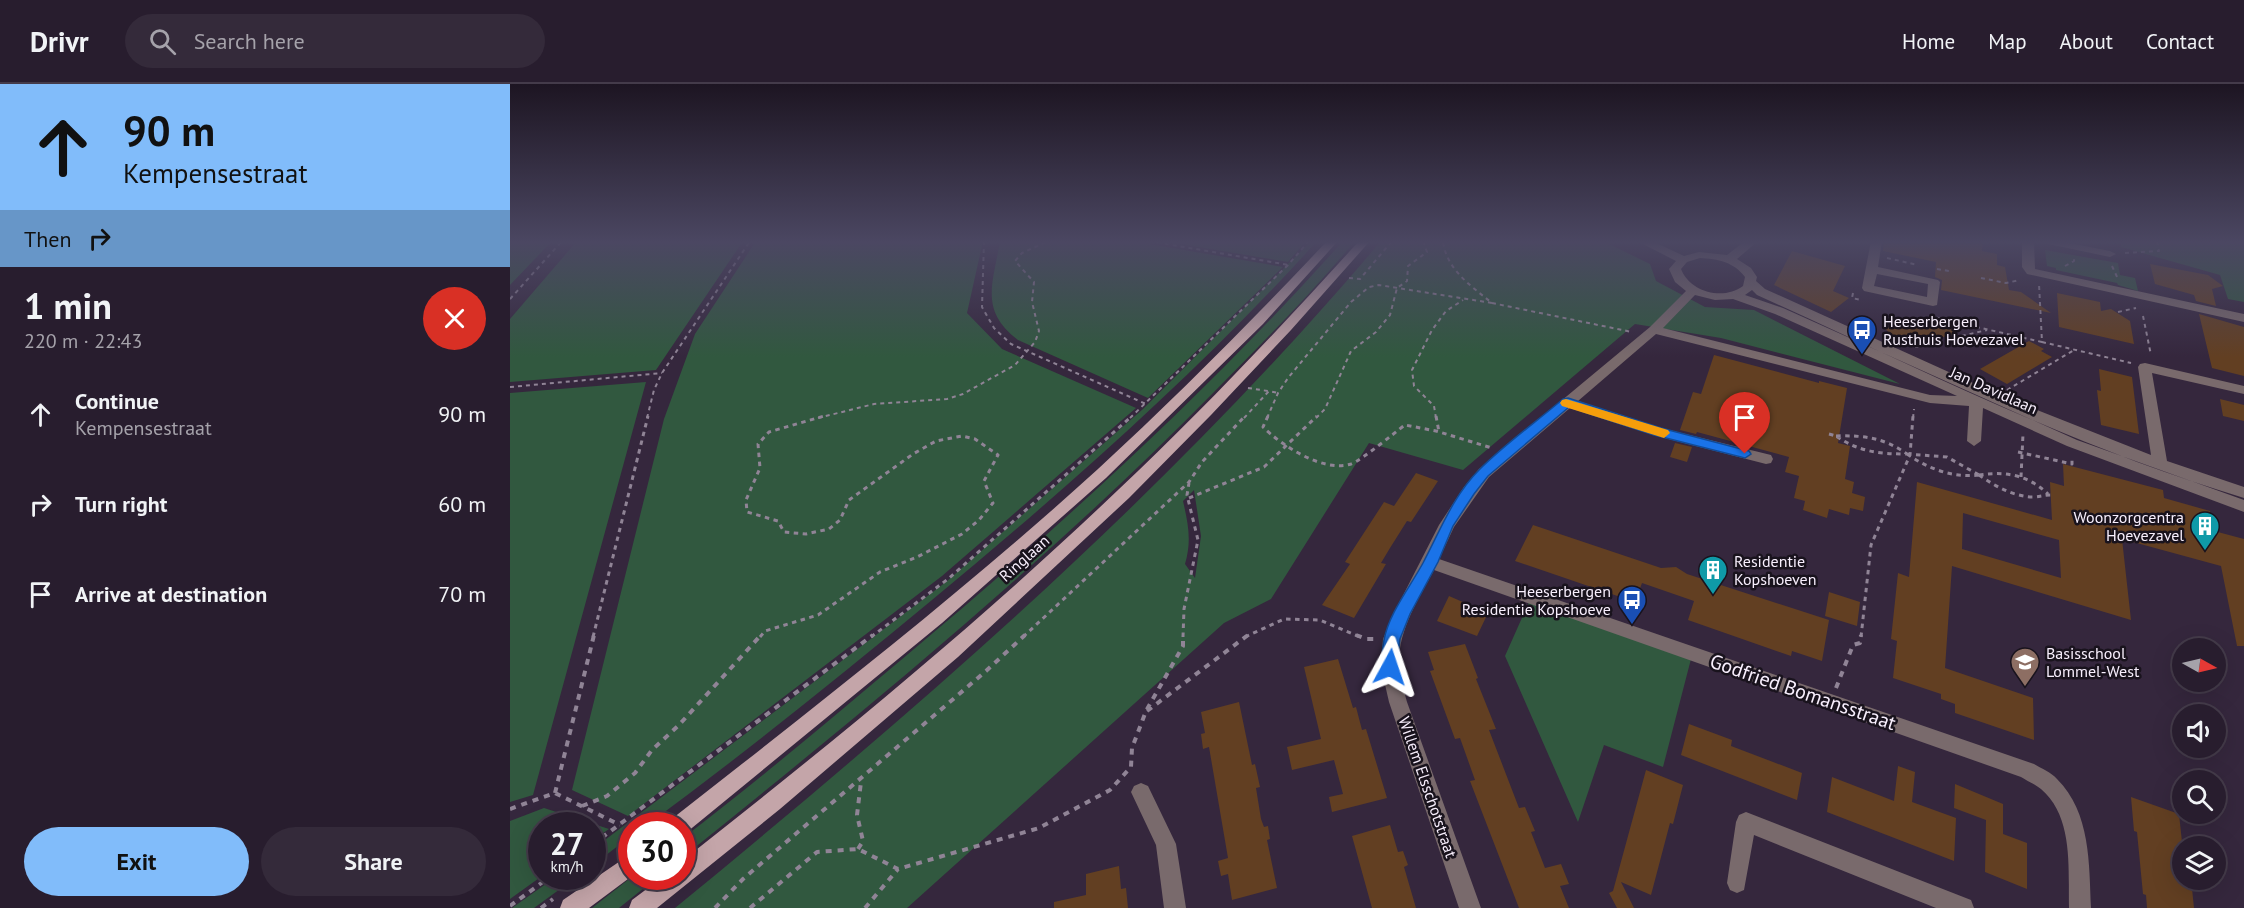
<!DOCTYPE html>
<html lang="en">
<head>
<meta charset="utf-8">
<style>
	body { margin:0; font-family:"PT Sans",sans-serif; background:#342a3a; color:#f1f3f6; height:100vh; display:flex; flex-direction:column; font-size:22px; white-space:nowrap }
	* { box-sizing:border-box; margin:0 }
	p { font-size:20px; color:#a5a2aa }
	.icon { flex:none; width:33px; height:33px; fill:none; stroke:currentColor; stroke-width:2; stroke-linecap:round; stroke-linejoin:round }
	.map { position:relative; flex:1; overflow:hidden }
	.side { display:flex; flex-direction:column; background:#281d2e; width:510px }
	.side>* { flex:none }
	.hud { background:#81bcfa; color:#111; overflow:hidden }
	.needle { width:39px; rotate:98deg }
	.tools { position:absolute; left:1662px; top:554px; display:grid; gap:12px }
	.tools a { display:grid; place-items:center; width:54px; height:54px; border-radius:50%; background:#281d2e; box-shadow:0 6px 24px #0002,0 0 0 2px #443b4a; font-size:30px }
	.speed { position:absolute; left:18px; top:728px; display:flex; gap:12px; font-size:30px; font-weight:700; text-align:center }
	.speed>* { display:grid; place-content:center; width:78px; height:78px; border-radius:50%; background:#281d2e; box-shadow:0 6px 24px #0002,0 0 0 2px #443b4a; line-height:1 }
	.speed small { font-size:15px; font-weight:400 }
	.speed .limit { border:9px solid #d22; background:#fff; color:#111 }
	.pin { position:absolute; display:grid; place-items:center; width:51px; height:51px; color:#fff; margin:-62px -26px; border-radius:50% 50% 50% 0; rotate:-45deg; box-shadow:0 0 6px #0007 }
	.pin .icon { rotate:45deg }
	.me { position:absolute; width:66px; margin:-33px; rotate:5deg; stroke-linejoin:round; filter:drop-shadow(0 0 4px #0008) }
	.turn { display:flex; align-items:center; gap:21px; height:126px; padding:0 24px; font-size:27px }
	.turn .icon { width:78px; height:78px; stroke-width:2.5 }
	.turn b { display:block; font-size:42px; line-height:51px }
	.then { display:flex; align-items:center; height:57px; padding:0 24px; background:#0003; gap:12px; font-size:22px }
	.round { display:grid; place-items:center; flex:none; width:63px; height:63px; border-radius:32px; background:#342a3a }
	.summary { display:flex; align-items:center; justify-content:space-between; height:102px; padding:0 24px }
	h1 { font-size:36px; font-weight:700; line-height:45px }
	.button { display:flex; gap:12px; margin-top:auto; padding:12px 24px }
	.button a { flex:1; height:69px; border-radius:36px; background:#81bcfa; color:#111; font-size:24px; font-weight:700; line-height:69px; text-align:center }
	.button a+a { background:#342a3a; color:#f1f3f6 }
	ul { padding:0; list-style:none }
	li { display:flex; align-items:center; gap:18px; height:90px; padding:0 24px }
	li div { flex:1 }
	li b { display:block; font-size:22px }
	li em { font-style:normal }
	header { display:flex; align-items:center; gap:36px; box-sizing:border-box; height:84px; padding:0 30px; background:#281d2e; border-bottom:2px solid #443b4a }
	header strong { font-size:28px }
	nav { display:flex; gap:33px; margin-inline-start:auto; font-size:21px }
	.search { width:420px; height:54px; background:#342a3a; display:flex; align-items:center; gap:15px; box-sizing:border-box; padding:0 21px; border-radius:33px; color:#a5a2aa; font-size:22px }
	main { display:flex; flex:1; min-height:0 }
	.map>svg:first-child { display:block }
</style>
</head>
<body>
<header>
<strong>Drivr</strong>
<div class="search"><svg class="icon" aria-label="search" viewBox="0 0 24 24"><circle cx="10" cy="10" r="6"/><path d="M15 15l6 6"/></svg>Search here</div>
<nav><a>Home</a><a>Map</a><a>About</a><a>Contact</a></nav>
</header>
<main>
<section class="side">
<div class="hud">
<div class="turn"><svg class="icon" aria-label="ahead" viewBox="0 0 24 24"><path d="M12 20V5M6 11l6-6 6 6"/></svg><div><b>90 m</b>Kempensestraat</div></div>
<div class="then">Then<svg class="icon" aria-label="right" viewBox="0 0 24 24"><path d="M7 20v-9h11M14 6l5 5-5 5"/></svg></div>
</div>
<div class="summary"><div><h1>1 min</h1><p>220 m · 22:43</p></div><a class="round" style="background:#d93025;color:#fff"><svg class="icon" aria-label="close" viewBox="0 0 24 24"><path d="M6 6l12 12M18 6L6 18"/></svg></a></div>
<ul>
<li><svg class="icon" aria-label="ahead" viewBox="0 0 24 24"><path d="M12 20V5M6 11l6-6 6 6"/></svg><div><b>Continue</b><p>Kempensestraat</p></div><em>90 m</em></li>
<li><svg class="icon" aria-label="right" viewBox="0 0 24 24"><path d="M7 20v-9h11M14 6l5 5-5 5"/></svg><div><b>Turn right</b></div><em>60 m</em></li>
<li><svg class="icon" aria-label="arrive" viewBox="0 0 24 24"><path d="M6 21V4h12l-3 4 3 4H6"/></svg><div><b>Arrive at destination</b></div><em>70 m</em></li>
</ul>
<div class="button"><a>Exit</a><a>Share</a></div>
</section>
<div class="map">
<svg width="1734" height="824" viewBox="0 0 1734 824">
	<rect width="100%" height="100%" fill="#35273d"/>
	<!-- green -->
	<path fill="#31583f" fill-rule="evenodd" d="M0,157H42L0,201Z
		M67,157H233L146,286L0,298V235Z
		M246,157H473L457,229L492,265L626,324L432,492L118,732L62,706L154,335L185,250Z
		M490,157H622L773,183L638,314L508,256C469,226 483,200 490,157Z
		M653,157H796L778,178Z
		M801,157H807C690,287 557,404 422,516C329,593 235,669 137,741H122L121,752L83,781V765L436,498L633,325Z
		M833,157H845C801,210 752,259 704,308C539,476 356,626 173,773V754C249,696 323,633 397,571C551,442 699,307 833,157Z
		M871,157H1093L1140,180L1146,197L1195,223L1244,226L1390,300L1211,254L1125,240L953,386L859,359L761,515L714,539L397,824H165C416,618 661,406 871,157ZM684,406L691,452L685,494L675,480C682,457 678,439 673,417Z
		M1610,157H1734V218L1718,215L1710,191L1611,163Z
		M1535,166L1608,179L1610,191L1625,194L1628,207L1608,201L1607,199L1546,186V184L1537,182Z
		M136,298L23,711L0,718V309Z
		M1019,518L1181,575L1153,683L1094,661L1068,738L995,572Z
		M34,724L99,745L83,756L82,741H32V792L0,815V737Z
		M47,792H68L24,824H2Z
		M123,792H149L109,824H82Z"/>
	<!-- building -->
	<path fill="#623f22" fill-rule="evenodd" d="M1374,157H1473L1472,167L1487,170V181L1495,183L1499,206L1511,208L1541,229L1431,206L1432,196L1425,193L1426,178L1373,167Z
		M1282,167L1335,182L1323,207L1339,214L1321,228L1264,201Z
		M1640,180L1698,191L1713,202L1702,205L1706,222L1686,217L1684,211L1645,200Z
		M1547,209L1590,218L1591,227L1601,225L1620,237L1624,260L1549,243Z
		M1689,230L1734,243V292L1702,284Z
		M1428,235L1447,250L1395,262L1374,244Z
		M1519,257L1534,265L1531,267L1542,273L1497,300L1470,285Z
		M1204,271L1309,299V297L1337,304L1328,359L1340,362L1335,395L1344,398L1342,409L1355,413L1353,427L1340,424L1339,431L1319,425L1317,434L1293,426L1295,417L1284,414L1289,392L1275,388L1279,373L1187,348L1186,350L1170,346L1183,308L1191,310Z
		M1589,285L1622,293L1629,350L1591,341L1587,306L1591,307Z
		M1710,315L1734,321V337L1713,332Z
		M1165,359L1182,363L1177,378L1160,373Z
		M1553,380L1653,406L1654,414L1700,427L1704,447L1734,455V562H1727L1711,482L1612,455L1621,536L1442,482L1435,584L1523,614L1524,656L1445,629V620L1431,615V610L1383,594L1387,557L1381,555L1388,489L1399,493L1407,398L1542,436L1540,398L1554,402ZM1453,429L1549,456L1551,494L1452,465Z
		M906,389L928,397L901,438L897,437L880,464L871,479L876,480L844,534L812,521L840,480L835,478L874,418L884,422Z
		M1023,441L1151,484L1166,483L1177,490L1319,536L1312,577L1282,567L1281,572L1178,536L1184,517L1132,499L1125,518L1005,477Z
		M1319,508L1350,518L1347,542L1315,532Z
		M939,512L978,529L967,552L927,537Z
		M955,560L968,594L966,595L986,645L979,646L1009,724L1015,723L1025,747L1021,748L1035,784L1051,780L1059,800L1050,802L1059,824H1009L960,697L965,696L950,654L945,655L920,587L924,586L918,568Z
		M828,575L843,624L846,623L852,646L856,645L877,714L822,728L819,713L833,710L824,676L782,686L777,663L811,655L794,583Z
		M729,618L742,681L745,680L750,703L746,704L751,735L754,743L758,742L760,755L757,756L767,804L722,816L718,790L711,792L708,777L718,774L699,663L693,665L691,650L695,649L691,628Z
		M1179,640L1222,656L1221,662L1292,689L1287,716L1171,671Z
		M1388,682L1405,688L1402,718L1446,734L1444,777L1317,728L1322,693L1384,717Z
		M1136,686L1173,701L1163,740L1160,739L1141,811L1111,798L1124,824H1107L1099,809L1103,807Z
		M1445,700L1493,720V750L1517,759V805L1475,788L1476,736L1444,724Z
		M1621,713L1669,730L1672,758V795H1681L1684,824H1637L1636,811L1633,810L1627,748L1624,747Z
		M880,741L888,768L893,767L898,781L894,783L906,824H862L842,752Z
		M609,782L611,805L616,804L618,824H544V818L576,811V790Z"/>
	<g fill="none" stroke-linecap="round" stroke-linejoin="round">
		<!-- path-far2 -->
		<path stroke="#908496" stroke-width="2" stroke-dasharray="4 4" stroke-linecap="butt" d="M474,157L472,223L484,244L501,260L636,320
			M639,157L779,181
			M1615,169L1649,167L1647,157
			M1377,174L1408,181
			M1555,182L1564,177V174
			M1602,182L1608,195
			M1427,185L1439,187
			M839,194L850,195L882,157
			M1471,194L1496,199L1510,196
			M1343,209L1342,214L1351,216
			M0,215L52,157
			M982,219L1122,248
			M1608,228L1626,224
			M1419,232L1532,258L1529,200
			M1633,232L1641,271
			M1532,258L1621,279
			M1405,263L1477,246
			M0,303L152,289
			M738,304L758,307
			M1497,306L1564,266
			M137,334L144,306L152,289L240,157
			M308,334L364,320L437,315L453,310L505,281L525,258L529,247L522,218L524,198L505,177L512,169L538,157
			M620,334L778,181L799,157
			M734,334L759,307L768,309
			M757,334L768,309L778,294L841,218L859,203L869,201L982,219C961,202 936,185 933,157
			M806,334L815,325L841,267L866,248L880,231L887,204L897,197L898,182L917,168L913,157
			M926,334L924,322L904,302L902,286L922,246L936,227L953,216
			M1403,334L1404,325"/>
		<!-- path-far1 -->
		<path stroke="#908496" stroke-width="3" stroke-dasharray="4.5 4.5" stroke-linecap="butt" d="M758,332L753,343C771,361 813,389 841,380C852,376 884,349 895,341L926,347L982,364
			M926,332L929,348
			M1319,350L1326,352
			M1326,352C1353,351 1375,354 1397,370C1370,370 1349,368 1326,352Z
			M1508,368L1562,380V373
			M1397,370C1419,385 1442,394 1469,391
			M1397,370L1437,373L1469,391
			M1469,391C1485,402 1502,412 1522,413C1529,413 1534,411 1541,411
			M1469,391C1496,387 1518,391 1538,410
			M1511,393L1513,350
			M679,414L754,383L807,332
			M83,553L138,332
			M250,553L255,547L308,531L370,488L407,473L452,450L469,436L483,419L474,397L488,371L465,355L452,352L426,357L403,370L339,416L330,436L319,445L296,450L274,448L268,437L237,428L236,416L250,384L248,360L259,348L314,332
			M361,553L438,495L622,332
			M513,553L679,398L692,378L735,332
			M673,553L674,525L688,456L677,411L679,399
			M735,553L774,535L810,536L850,553
			M1351,553L1361,461L1400,371L1403,332"/>
		<!-- path -->
		<path stroke="#908496" stroke-width="4" stroke-dasharray="6 6" stroke-linecap="butt" d="M846,551L856,555H865
			M1326,604L1343,561L1350,559L1351,551
			M637,627L738,551
			M45,709L84,551
			M72,722L97,712L125,689L142,666L169,641L251,551
			M0,725L45,709L110,741
			M141,741L154,731
			M82,761L363,551
			M348,765L353,757L347,731L351,698
			M0,822L41,792
			M31,824L43,815
			M205,824L233,795L476,587L515,551
			M240,824L307,768L348,765L388,785L529,744L600,706L621,683L622,664L636,627L673,562V551
			M355,824L388,785"/>
		<!-- minor -->
		<path fill="#796a6c" fill-rule="evenodd" d="M1127,157H1142L1174,172L1189,168L1217,171L1235,157H1248L1227,175L1241,184L1247,193L1246,197L1255,205L1494,313L1641,371L1628,283L1630,280L1635,279L1734,302V310L1642,289L1657,377L1734,403V414C1566,364 1406,283 1247,211L1242,206L1235,211L1273,224L1567,356L1734,416V428L1557,362L1473,324L1471,357L1464,362L1457,357L1459,322L1420,319L1146,250L1068,317L1151,344L1261,371L1263,375L1261,379L1256,380L1143,351L1060,324L979,393L944,443L929,475L1524,680C1532,685 1541,688 1547,695C1581,729 1579,780 1581,824H1559C1558,785 1564,733 1531,705C1525,700 1517,697 1511,693L924,486C908,516 888,546 889,581C889,593 894,606 897,618L971,824H949L879,618L871,583L873,555L884,529L929,441L954,403L969,385L1140,243L1176,207L1165,198L1159,185L1166,177ZM1190,174C1208,175 1224,178 1235,193L1233,202C1213,217 1180,208 1171,185L1177,178ZM1185,211L1205,216L1223,215L1265,230L1447,312L1420,311L1153,244Z
			M1361,157H1372L1368,183L1428,196L1430,198L1427,221L1423,222L1354,207L1352,204ZM1367,190L1418,200L1417,213L1364,202Z
			M1512,157H1524L1525,185L1734,230V238L1517,190L1512,183Z
			M1524,157H1549L1600,167L1606,170L1600,173Z
			M631,699L638,702L666,760L676,824H654L646,761L621,708L624,702Z
			M1236,728L1461,816L1464,824H1426L1244,751L1234,806L1227,809L1220,806L1217,799L1226,738L1229,731Z"/>
		<!-- major -->
		<path fill="#c4a5a9" fill-rule="evenodd" d="M817,157H828L753,240L596,394L432,539L177,748L172,750V741H160L163,734C307,621 452,509 588,385C667,312 743,236 817,157Z
			M849,157H860L781,246L701,331L619,414L448,573L270,725L147,824H119L122,816L154,792H172V777C322,659 470,538 608,406C692,327 771,243 849,157Z
			M122,769V792L79,824H50L53,816Z"/>
	</g>
	<!-- sky -->
	<linearGradient id="sky" x2="0" y2="1"><stop stop-color="#1d1522"/><stop offset="0.58" stop-color="#4b4762"/><stop offset="1" stop-color="#4b4762" stop-opacity="0"/></linearGradient>
	<rect width="1734" height="273" fill="url(#sky)"/>
	<!-- route -->
	<path fill="#1a73e8" stroke="#114b97" stroke-width="1.5" d="M1058,314L1151,344L1239,367L1241,370L1235,374L1144,351L1059,323L978,392L964,410L943,442L928,478L900,530L890,555L886,588L880,590L875,588C871,580 872,565 874,556C879,529 900,503 913,479C930,447 943,412 969,386C995,360 1026,338 1053,315Z"/>
	<!-- slow -->
	<path fill="#f59e0b" d="M1056,315L1158,346L1160,349L1154,354L1052,322L1050,319L1052,316Z"/>
	<!-- icons -->
	<defs>
		<g id="bus-pin" transform="scale(1.5)"><path d="M0 17L-7.5 6A9.5 9.5 0 1 1 7.5 6Z" fill="#1a4fb4" stroke="#19131d"/><path d="M-5-6H5V4H4V6H2V4H-2V6H-4V4H-5ZM-3.5-4V0h7V-4ZM-3.5 1.2v1.5H-2V1.2ZM2 1.2v1.5H3.5V1.2Z" fill="#fff"/></g>
		<g id="building-pin" transform="scale(1.5)"><path d="M0 17L-7.5 6A9.5 9.5 0 1 1 7.5 6Z" fill="#0f9aa8" stroke="#19131d"/><path d="M-4-6H4V6H1V3H-1V6H-4ZM-2.5-4.3h1.7v1.8h-1.7ZM.8-4.3h1.7v1.8H.8ZM-2.5-1h1.7V.8h-1.7ZM.8-1h1.7V.8H.8Z" fill="#fff"/></g>
		<g id="school-pin" transform="scale(1.5)"><path d="M0 17L-7.5 6A9.5 9.5 0 1 1 7.5 6Z" fill="#8d6e63" stroke="#19131d"/><path d="M0-5L7-2L0 1L-7-2ZM-4 1L0 2.5L4 1V4Q0 6-4 4Z" fill="#fff"/></g>
	</defs>
	<g fill-rule="evenodd">
		<use href="#bus-pin" x="1352" y="246"/>
		<use href="#building-pin" x="1695" y="442"/>
		<use href="#building-pin" x="1203" y="486"/>
		<use href="#bus-pin" x="1122" y="516"/>
		<use href="#school-pin" x="1515" y="578"/>
	</g>
	<g text-anchor="middle" stroke-width="5" stroke-linejoin="round" paint-order="stroke">
		<!-- poi labels -->
		<g font-size="16" fill="#f8effd" stroke="#19131d" text-anchor="start">
			<text x="1373" y="243">Heeserbergen<tspan x="1373" dy="18">Rusthuis Hoevezavel</tspan></text>
			<text x="1674" y="439" text-anchor="end">Woonzorgcentra<tspan x="1674" dy="18">Hoevezavel</tspan></text>
			<text x="1224" y="483">Residentie<tspan x="1224" dy="18">Kopshoeven</tspan></text>
			<text x="1101" y="513" text-anchor="end">Heeserbergen<tspan x="1101" dy="18">Residentie Kopshoeve</tspan></text>
			<text x="1536" y="575">Basisschool<tspan x="1536" dy="18">Lommel-West</tspan></text>
		</g>
		<!-- street labels -->
		<g font-size="16" fill="#f8effd" stroke="#19131d">
			<text transform="translate(1484 306) rotate(24)" y="6">Jan Davidlaan</text>
			<text transform="translate(514 474) rotate(-42)" y="6">Ringlaan</text>
			<text transform="translate(918 703) rotate(71)" y="6">Willem Elsschotstraat</text>
		</g>
		<!-- near-street labels -->
		<g font-size="20" fill="#f8effd" stroke="#19131d">
			<text transform="translate(1293 608) rotate(19)" y="7">Godfried Bomansstraat</text>
		</g>
	</g>
</svg>
<div class="tools">
<a><svg class="needle" viewBox="-14 -14 28 28"><path d="M0-13l5 13h-10z" fill="#e53935"/><path d="M0 13l5-13h-10z" fill="#a5a2aa"/></svg></a>
<a><svg class="icon" aria-label="sound" viewBox="0 0 24 24"><path d="M4 9h4l5-4v14l-5-4H4zM17 9q2 3 0 6"/></svg></a>
<a><svg class="icon" aria-label="search" viewBox="0 0 24 24"><circle cx="10" cy="10" r="6"/><path d="M15 15l6 6"/></svg></a>
<a><svg class="icon" aria-label="layers" viewBox="0 0 24 24"><path d="M12 4l9 5-9 5-9-5zM3 14l9 5 9-5"/></svg></a>
</div>
<div class="speed"><div>27<small>km/h</small></div><div class="limit">30</div></div>
<div class="pin" style="left:1235px;top:370px;background:#d93025"><svg class="icon" aria-label="arrive" viewBox="0 0 24 24"><path d="M6 21V4h12l-3 4 3 4H6"/></svg></div>
<svg class="me" style="left:880px;top:583px" viewBox="-20 -20 40 40"><path d="M0-17L14 15 0 8-14 15z" fill="#1a73e8" stroke="#fff" stroke-width="4"/></svg>
</div>
</main>
</body>
</html>
